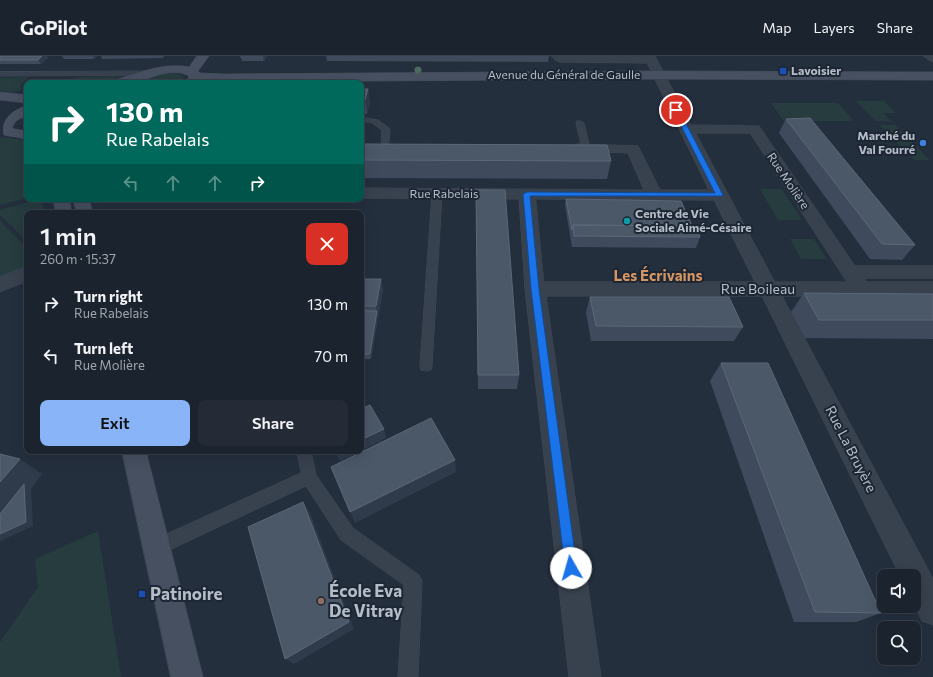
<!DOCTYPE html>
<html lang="en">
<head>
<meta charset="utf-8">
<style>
	body { margin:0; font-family:Commissioner,sans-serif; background:#242b36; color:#f1f3f6; height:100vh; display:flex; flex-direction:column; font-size:15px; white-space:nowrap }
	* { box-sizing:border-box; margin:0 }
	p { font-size:13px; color:#a0a4aa }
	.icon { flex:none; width:22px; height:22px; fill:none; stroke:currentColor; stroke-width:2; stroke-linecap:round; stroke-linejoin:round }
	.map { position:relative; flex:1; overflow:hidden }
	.panel { position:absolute; left:24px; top:154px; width:340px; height:244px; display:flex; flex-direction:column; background:#1b232e; border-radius:8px; box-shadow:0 4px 16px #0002,0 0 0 1px #39404a }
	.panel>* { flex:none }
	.hud { position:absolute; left:24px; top:24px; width:340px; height:122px; border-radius:8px; box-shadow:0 4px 16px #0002,0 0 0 1px #39404a; background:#00695c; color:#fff; overflow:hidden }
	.buttons { position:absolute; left:877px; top:513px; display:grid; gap:8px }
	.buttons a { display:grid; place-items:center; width:44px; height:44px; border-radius:8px; background:#1b232e; box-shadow:0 4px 16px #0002,0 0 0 1px #39404a; font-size:20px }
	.pin { position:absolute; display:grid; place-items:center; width:34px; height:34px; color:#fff; margin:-17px; border:2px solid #fff; border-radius:50%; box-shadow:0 1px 4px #0007 }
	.me { position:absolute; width:44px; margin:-22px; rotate:353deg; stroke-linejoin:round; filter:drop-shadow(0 0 3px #0008) }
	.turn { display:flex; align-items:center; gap:14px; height:84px; padding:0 16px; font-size:18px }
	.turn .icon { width:52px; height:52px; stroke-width:2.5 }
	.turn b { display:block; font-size:28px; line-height:34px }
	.lanes { display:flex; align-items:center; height:38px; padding:0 16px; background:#0003; justify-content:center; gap:20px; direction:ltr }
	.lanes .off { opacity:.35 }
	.round { display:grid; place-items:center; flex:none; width:42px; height:42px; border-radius:8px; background:#242b36 }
	.summary { display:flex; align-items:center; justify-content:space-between; height:68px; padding:0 16px }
	h1 { font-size:24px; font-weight:600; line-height:30px }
	.cta { display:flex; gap:8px; margin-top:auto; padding:8px 16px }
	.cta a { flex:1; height:46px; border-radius:8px; background:#8ab4f8; color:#111; font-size:16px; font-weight:600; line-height:46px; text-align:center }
	.cta a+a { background:#242b36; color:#f1f3f6 }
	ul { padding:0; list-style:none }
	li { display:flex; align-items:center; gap:12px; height:52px; padding:0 16px }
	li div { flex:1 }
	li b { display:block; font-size:15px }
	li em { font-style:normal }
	header { display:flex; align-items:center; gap:24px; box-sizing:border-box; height:56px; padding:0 20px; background:#1b232e; border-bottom:1px solid #39404a }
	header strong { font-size:19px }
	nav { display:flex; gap:22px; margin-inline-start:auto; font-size:14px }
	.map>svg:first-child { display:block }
</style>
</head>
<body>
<header>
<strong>GoPilot</strong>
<nav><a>Map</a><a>Layers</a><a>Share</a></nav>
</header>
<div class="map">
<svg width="933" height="621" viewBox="0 0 933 621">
	<rect width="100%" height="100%" fill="#242f3e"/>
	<!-- green -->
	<path fill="#263c3f" d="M167,17H177L184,21L179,27H133Z
		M124,20L100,27H65L67,24L79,21Z
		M29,21L20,29L21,34L15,36L0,35V22Z
		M856,45H884L896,57H883L891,65H876Z
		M771,47H838L854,65H784Z
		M880,69H895L930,104H914Z
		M0,81L27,84V142L0,149Z
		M760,133H782L802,164H778Z
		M39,143H42L44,157H27V185L0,159V154Z
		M0,165L27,192V211L0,220Z
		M790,183H814L827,203H801Z
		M98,475L121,621H0V586L38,531L35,503Z"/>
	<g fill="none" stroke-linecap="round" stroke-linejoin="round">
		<!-- lane casing -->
		<g stroke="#414a57" stroke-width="1">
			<path id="lane" d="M155,15H158V19L0,20V16Z
				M361,61L378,64L389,72L390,74L388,94L385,95L381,92L382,74L372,67L361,65Z
				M577,65H580L584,67L590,92L589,94H583L582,92L576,67Z
				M437,135L442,138L432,310L431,314L426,315L421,314L420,310L432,138Z
				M297,395H311L316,419L353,472L419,519L422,525L418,621H398L404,529L341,484L306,430L163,497L157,499L151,497L149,491L151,485L301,417Z"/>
		</g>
		<!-- street casing -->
		<g stroke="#414a57" stroke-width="1">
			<path id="street" d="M552,0H655L691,69L759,70L855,210H933V222H864L867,226H933V240H782L933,523V569L922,565L914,548V520H900L762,240H546L601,621H569L525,233L519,143L361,142V132L644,134L628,97L573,95L571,92L573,89L578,88L638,90L660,134H709L647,7L559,6L555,4ZM696,77H750L847,226H775ZM536,143L714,144L755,226H544Z
				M924,0H933V6L929,4Z
				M27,211V225L0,236V221Z"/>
		</g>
		<!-- secondary casing -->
		<g stroke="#414a57" stroke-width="1">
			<path id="secondary" d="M197,0H209L198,15L200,17L225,18L658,15L933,16V24L658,23L225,26L200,24L199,27H186L189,20C170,10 150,24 132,27C126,28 119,27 113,27L115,24C138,17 164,6 189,11Z
				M0,36L27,39V47L0,44Z
				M27,50V59L16,65L12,71L14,73L27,75V83L4,79C0,63 14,53 27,50Z
				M53,143H69L72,157H56Z
				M73,143H89L93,157H77Z
				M122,395H146L203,621H171Z"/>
		</g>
		<!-- lane -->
		<use href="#lane" fill="#38414e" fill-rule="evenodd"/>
		<!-- street -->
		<use href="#street" fill="#38414e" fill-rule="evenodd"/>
		<!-- secondary -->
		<use href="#secondary" fill="#465061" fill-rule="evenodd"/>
	</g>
	<!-- trees -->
	<circle fill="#4b6a5d" cx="418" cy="14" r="3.5"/>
	<!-- wall -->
	<path fill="#3f4b5c" d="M0,0L48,2L41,8H0Z
		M62,0H97L94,3H64Z
		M101,0H164L163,2L102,3Z
		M240,0H267L264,5H242Z
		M326,0H549L548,6L327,5Z
		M361,33H368L370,47L367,58H361Z
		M786,63L915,189L902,204L870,203L779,77Z
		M361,88L611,105L607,123L361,122Z
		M476,134L519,319L517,333H478Z
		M566,143L692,170L700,181L696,192L572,191L565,149Z
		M361,223L383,233L371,303H361Z
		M804,237L933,238V283L805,282L791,256Z
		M590,241L743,271L734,285H591L586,256Z
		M721,307L881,557L856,566H794L710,325Z"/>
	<!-- shaded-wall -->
	<path fill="#2f3b4b" d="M42,0H47L48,2L41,8L38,4Z
		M93,0H97L94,3Z
		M263,0H267L264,5Z
		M368,33L370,47L367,58L365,44Z
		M381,223L383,233L371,303L370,298L377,255L376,250Z
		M384,373L386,382L361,395V384Z
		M339,395H360L340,405L336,396Z
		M20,403L42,418L31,433L33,470L0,485V426Z
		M455,404L456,416L355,467L350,456Z
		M303,446L310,457L354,573L294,608L285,603Z"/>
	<!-- building -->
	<path fill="#4b5868" stroke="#5c6777" d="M0,0H42L38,4H0Z
		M361,33H368L365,44H361Z
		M810,62L915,189L882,188L786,63Z
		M361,88L607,89L611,105L361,104Z
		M476,134H505L519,319H478Z
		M566,143L681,145L692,170L573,169L572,174Z
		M573,169L696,170L700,181L574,180Z
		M361,223H381L376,250H361Z
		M804,237L933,238V264H819Z
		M590,241H729L743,271L596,270Z
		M361,255H377L370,298H361Z
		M721,307H768L881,557L815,556Z
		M370,349L384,373L361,384V353Z
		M431,362L455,404L350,456L331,411Z
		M0,398L20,403L0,426Z
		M24,428L26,466L0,478V458Z
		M303,446L349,566L285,603L248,471Z"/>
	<!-- route -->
	<path fill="#1a73e8" stroke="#114b97" d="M676,52L679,54L723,139L722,140H530L539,233L577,512L576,517L571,518L567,517L565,512L531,233L523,138L527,136L715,137L673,54Z"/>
	<!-- markers -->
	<g fill="#1a4fb4" stroke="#1d2633" stroke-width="1.5">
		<rect x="779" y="11" width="8" height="8" rx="2"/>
		<rect x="138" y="534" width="8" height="8" rx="2"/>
	</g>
	<circle fill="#3f7fe0" stroke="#1d2633" stroke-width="1.5" cx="923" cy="87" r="4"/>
	<circle fill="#0f9aa8" stroke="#1d2633" stroke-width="1.5" cx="627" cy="165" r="4"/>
	<circle fill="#8d6e63" stroke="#1d2633" stroke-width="1.5" cx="321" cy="545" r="4"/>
	<g text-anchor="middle" stroke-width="4" stroke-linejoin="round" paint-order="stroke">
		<!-- far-poi labels -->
		<g font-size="12" font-weight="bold" fill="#b4bcc9" stroke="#1d2633" text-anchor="start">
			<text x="791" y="19">Lavoisier</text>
			<text x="915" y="84" text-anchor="end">Marché du<tspan x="915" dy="14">Val Fourré</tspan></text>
			<text x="635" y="162">Centre de Vie<tspan x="635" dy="14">Sociale Aimé-Césaire</tspan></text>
		</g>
		<!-- far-street labels -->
		<g font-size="12" fill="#b4bcc9" stroke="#1d2633">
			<text x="564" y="23">Avenue du Général de Gaulle</text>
			<text transform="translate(788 125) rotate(56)" y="4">Rue Molière</text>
			<text x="444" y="142">Rue Rabelais</text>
		</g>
		<!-- street labels -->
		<g font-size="14" fill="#b4bcc9" stroke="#1d2633">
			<text x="758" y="238">Rue Boileau</text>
			<text transform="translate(851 393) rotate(63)" y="5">Rue La Bruyère</text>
		</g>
		<!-- neighbourhood labels -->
		<g font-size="15" font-weight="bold" fill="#d59563" stroke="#1d2633">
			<text x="658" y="225">Les Écrivains</text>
		</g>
		<!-- near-poi labels -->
		<g font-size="17" font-weight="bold" fill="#b4bcc9" stroke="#1d2633" text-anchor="start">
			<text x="329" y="541">École Eva<tspan x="329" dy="20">De Vitray</tspan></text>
			<text x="150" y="544">Patinoire</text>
		</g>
	</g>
</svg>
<div class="buttons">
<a><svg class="icon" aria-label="sound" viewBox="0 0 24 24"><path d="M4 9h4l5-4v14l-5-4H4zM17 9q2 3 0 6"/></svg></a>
<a><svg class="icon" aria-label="search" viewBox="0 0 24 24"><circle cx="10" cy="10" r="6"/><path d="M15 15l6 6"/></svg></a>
</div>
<div class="pin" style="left:676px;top:54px;background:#d93025"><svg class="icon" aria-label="arrive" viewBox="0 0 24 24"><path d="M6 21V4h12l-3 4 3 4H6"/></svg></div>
<svg class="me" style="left:571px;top:512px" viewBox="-20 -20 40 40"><circle r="19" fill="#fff"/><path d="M0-13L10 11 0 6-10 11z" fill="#1a73e8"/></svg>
<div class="hud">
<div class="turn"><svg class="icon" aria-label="right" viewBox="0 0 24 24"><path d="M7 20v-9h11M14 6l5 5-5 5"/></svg><div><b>130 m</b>Rue Rabelais</div></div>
<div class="lanes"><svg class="icon off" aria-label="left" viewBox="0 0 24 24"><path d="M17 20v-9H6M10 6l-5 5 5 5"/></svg><svg class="icon off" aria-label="ahead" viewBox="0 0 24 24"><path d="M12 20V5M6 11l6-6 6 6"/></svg><svg class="icon off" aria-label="ahead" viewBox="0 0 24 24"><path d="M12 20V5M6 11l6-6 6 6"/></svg><svg class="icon" aria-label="right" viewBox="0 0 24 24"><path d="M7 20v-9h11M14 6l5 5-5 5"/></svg></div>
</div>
<section class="panel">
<div class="summary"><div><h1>1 min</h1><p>260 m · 15:37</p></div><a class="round" style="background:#d93025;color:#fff"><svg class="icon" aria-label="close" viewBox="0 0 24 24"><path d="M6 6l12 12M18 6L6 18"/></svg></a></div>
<ul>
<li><svg class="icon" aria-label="right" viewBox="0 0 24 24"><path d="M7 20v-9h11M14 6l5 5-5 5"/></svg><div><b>Turn right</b><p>Rue Rabelais</p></div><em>130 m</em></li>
<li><svg class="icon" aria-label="left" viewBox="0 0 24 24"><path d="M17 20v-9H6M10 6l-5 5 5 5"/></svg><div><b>Turn left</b><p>Rue Molière</p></div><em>70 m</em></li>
</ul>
<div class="cta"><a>Exit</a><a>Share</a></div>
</section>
</div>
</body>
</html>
